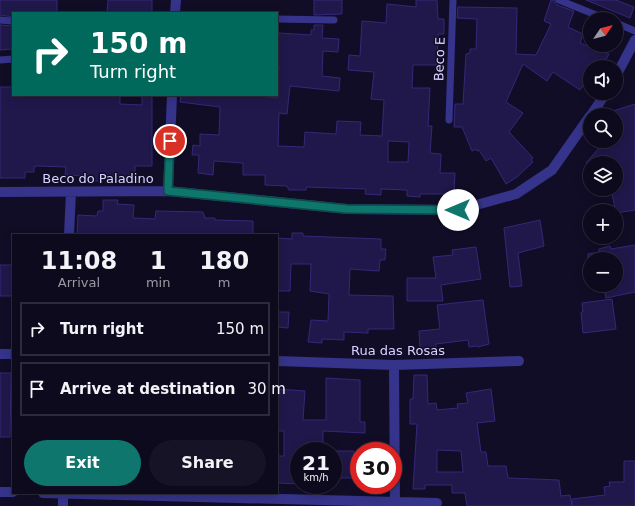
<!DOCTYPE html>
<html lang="en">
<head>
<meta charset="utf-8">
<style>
	body { margin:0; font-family:"DejaVu Sans",sans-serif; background:#161326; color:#f1f3f6; height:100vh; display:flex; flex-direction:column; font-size:15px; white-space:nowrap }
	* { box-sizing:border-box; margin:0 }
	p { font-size:13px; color:#9a9aa4 }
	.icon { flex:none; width:22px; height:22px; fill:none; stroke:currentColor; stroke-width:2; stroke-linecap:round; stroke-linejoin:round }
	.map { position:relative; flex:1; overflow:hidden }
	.sheet { position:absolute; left:12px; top:234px; width:266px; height:260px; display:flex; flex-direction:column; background:#0d0a1d; border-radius:0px; box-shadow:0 2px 10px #0003,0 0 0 1px #2d2b3b }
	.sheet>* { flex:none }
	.hud { position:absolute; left:12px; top:12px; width:266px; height:84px; border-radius:0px; box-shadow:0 2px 10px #0003,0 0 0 1px #2d2b3b; background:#00695c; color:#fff; overflow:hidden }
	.needle { width:26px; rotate:55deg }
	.tools { position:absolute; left:583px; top:12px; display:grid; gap:8px }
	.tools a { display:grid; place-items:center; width:40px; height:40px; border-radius:50%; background:#0d0a1d; box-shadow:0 2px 10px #0003,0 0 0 1px #2d2b3b; font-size:20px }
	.speed { position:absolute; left:290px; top:442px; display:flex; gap:8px; font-size:20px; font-weight:700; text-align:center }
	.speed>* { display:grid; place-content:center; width:52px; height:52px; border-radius:50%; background:#0d0a1d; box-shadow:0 2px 10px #0003,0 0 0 1px #2d2b3b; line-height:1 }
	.speed small { font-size:10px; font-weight:400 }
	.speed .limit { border:6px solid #d22; background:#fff; color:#111 }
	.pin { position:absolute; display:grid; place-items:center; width:34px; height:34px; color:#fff; margin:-17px; border:2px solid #fff; border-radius:50%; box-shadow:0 1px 4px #0007 }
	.me { position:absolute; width:44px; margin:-22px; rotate:270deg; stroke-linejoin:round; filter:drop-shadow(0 0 3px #0008) }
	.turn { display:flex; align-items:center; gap:14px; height:84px; padding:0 12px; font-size:18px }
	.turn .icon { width:52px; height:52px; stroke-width:2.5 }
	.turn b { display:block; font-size:28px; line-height:34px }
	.eta { display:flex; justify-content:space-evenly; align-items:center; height:68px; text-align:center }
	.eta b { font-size:24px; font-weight:800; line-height:28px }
	.action { display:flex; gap:8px; margin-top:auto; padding:8px 12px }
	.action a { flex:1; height:46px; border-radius:24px; background:#0f766e; color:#fff; font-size:16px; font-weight:800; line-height:46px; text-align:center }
	.action a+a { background:#161326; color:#f1f3f6 }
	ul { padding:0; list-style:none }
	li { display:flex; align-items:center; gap:12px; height:54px; margin:0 8px 6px; padding:0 4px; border:2px solid #2d2b3b; border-radius:0px }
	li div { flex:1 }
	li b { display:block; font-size:15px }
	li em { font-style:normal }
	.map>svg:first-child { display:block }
</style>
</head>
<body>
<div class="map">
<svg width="635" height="506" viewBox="0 0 635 506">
	<rect width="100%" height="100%" fill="#110d27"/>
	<!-- building -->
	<path fill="#20184a" stroke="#352878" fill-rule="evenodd" d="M0,0H57V13H13V17L0,15Z
		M108,0H152V13H107Z
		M314,0H342V14L314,15Z
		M416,0H437L438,19H444V34H438L437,65H413L412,88H430L428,126H432L430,153L441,154L440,173H455L454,194H420V197L407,196V190L381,189V195L365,194L366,189L306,187V190H289L287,186L265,185V175H243V163L214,161L213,175L198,173L199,155H192L193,145L200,146V134L219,135L220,107L180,102L181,95H252L277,98L279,66H277V50L279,33L311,35V30H314V25H323L322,38L339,39L338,52L323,51L322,76L340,78L339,91L290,86L287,114L279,113L278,146L304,147L305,132L336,134L337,121L361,122L360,135L382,136L384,100L371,99L374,72L348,70L349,55L360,56L362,21L386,23L387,4L416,7ZM388,141L409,142L408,162H388Z
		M551,0H554L557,5L574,11L568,27L583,34L580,43L609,54L602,67H590V75L580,90L553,72L547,81L523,64L506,102L523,113L509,132L533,158L531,160L533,162L517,177L506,184L491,158L486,161L479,150L477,151L476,149L472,151L462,127H454L455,104H463L466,54L470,53V49H476L477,19L457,18L458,7L517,8L516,54L536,55L551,24L544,21Z
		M586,0H616L634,7L630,18Z
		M0,25L13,26V49L0,50Z
		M0,87H11L13,88V95H120V104L142,105V95H152V166H135V177L101,176V181H85V176L65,175L66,167L37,166L34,167V172H25V178H0Z
		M635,104V210L616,213L611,189H616V163H586L605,141H616V115L613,111Z
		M103,200H118L117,204L134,205L133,218L155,219L156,211L203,212L205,218H215V220L253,221V234L250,235H77L78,215L97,216L98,211H103Z
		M540,220L544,246L518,253L522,286L510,287L504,228Z
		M292,233H303V236L381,239V249H386L385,260H380L379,271L350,269L349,295L393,296L394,329H368V333L344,332V340L322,339V343L308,342L311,320L328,321L329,294L310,291L311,264H291L290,291H277V238L292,239Z
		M635,245V292L606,298L603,285H616V259H588V254L599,252V249L610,246L611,249Z
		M476,247L481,279L441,285L443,301H407V278H436L433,257L453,255L452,250Z
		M0,265H13V296H0Z
		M612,299L616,329L583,333L581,312H583L582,303Z
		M483,300L489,344L478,347L476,346L469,347L468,340L436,344V348L420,350L419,331L440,329L437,305Z
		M277,312H289L288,328L277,327Z
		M0,373H11L10,437H0Z
		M414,375H427L428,404L436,403L437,410L458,408L457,404L468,403L466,393L491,389L495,421L477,423L481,452H486L488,466H506L508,478L559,480L561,496L570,495L572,505V499L605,495L604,487L610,486L609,482H624V461H635V506H467L465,493H452V485H425V489H413L417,424H410V399H413ZM437,450L461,451L463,472H437Z
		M326,378L360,380V422H365V433L323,431V451H299V484L277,483V456H284V431H277V389L305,391L303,420H326Z
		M333,451H354V478H333Z"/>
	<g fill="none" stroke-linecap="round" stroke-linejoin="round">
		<!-- service -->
		<path stroke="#35348a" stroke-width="7" d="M559,0L606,19
			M277,19L334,20
			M0,20L11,21
			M616,23L635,31
			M0,60L13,59
			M449,120L453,0"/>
		<!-- minor -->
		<path stroke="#35348a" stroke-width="10" d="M175,13L176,0
			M616,76L635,40
			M591,115L606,93
			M168,191L172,95
			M0,192L168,191L347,209L458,210L516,194L552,170L590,116
			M69,235L71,192
			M0,354H13
			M277,361L394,365L519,361
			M394,365L395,506
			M0,492H13
			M43,493L437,503
			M63,506V493"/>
	</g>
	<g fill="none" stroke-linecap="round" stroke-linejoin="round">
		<!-- route casing -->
		<g stroke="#0a4d48" stroke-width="10">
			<path id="route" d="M170,141L168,191L347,209L458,210"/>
		</g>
		<!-- route -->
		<use href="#route" stroke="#0f766e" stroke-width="7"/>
	</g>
	<g text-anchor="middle" stroke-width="3" stroke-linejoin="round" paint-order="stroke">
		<!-- street labels -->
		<g font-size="13" fill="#d7d3ff" stroke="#110d27">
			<text transform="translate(439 59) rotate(-88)" y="5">Beco E</text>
			<text x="98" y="183">Beco do Paladino</text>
			<text x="398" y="355">Rua das Rosas</text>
		</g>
	</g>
</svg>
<div class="tools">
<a><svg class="needle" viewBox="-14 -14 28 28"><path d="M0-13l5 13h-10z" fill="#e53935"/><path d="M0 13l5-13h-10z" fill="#9a9aa4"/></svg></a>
<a><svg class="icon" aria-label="sound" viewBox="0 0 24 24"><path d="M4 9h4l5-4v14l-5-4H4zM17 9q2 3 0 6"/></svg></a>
<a><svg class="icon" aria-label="search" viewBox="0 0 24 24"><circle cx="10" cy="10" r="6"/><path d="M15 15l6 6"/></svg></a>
<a><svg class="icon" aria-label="layers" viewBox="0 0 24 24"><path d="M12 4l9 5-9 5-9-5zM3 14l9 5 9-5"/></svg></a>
<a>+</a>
<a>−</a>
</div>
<div class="speed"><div>21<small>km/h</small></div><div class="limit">30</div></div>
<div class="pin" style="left:170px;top:141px;background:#d93025"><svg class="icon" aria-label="arrive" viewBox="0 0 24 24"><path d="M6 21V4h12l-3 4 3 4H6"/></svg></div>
<svg class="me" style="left:458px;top:210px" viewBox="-20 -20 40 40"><circle r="19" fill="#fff"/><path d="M0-13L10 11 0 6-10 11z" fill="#0f766e"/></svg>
<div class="hud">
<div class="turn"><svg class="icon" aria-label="right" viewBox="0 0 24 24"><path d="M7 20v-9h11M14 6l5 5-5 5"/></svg><div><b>150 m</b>Turn right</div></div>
</div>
<section class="sheet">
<div class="eta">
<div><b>11:08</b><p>Arrival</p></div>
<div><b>1</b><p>min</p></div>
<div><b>180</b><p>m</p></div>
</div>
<ul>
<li><svg class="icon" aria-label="right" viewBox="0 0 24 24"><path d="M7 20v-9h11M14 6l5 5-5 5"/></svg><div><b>Turn right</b></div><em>150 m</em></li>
<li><svg class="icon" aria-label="arrive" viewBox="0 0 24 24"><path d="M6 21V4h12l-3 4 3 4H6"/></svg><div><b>Arrive at destination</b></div><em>30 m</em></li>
</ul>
<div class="action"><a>Exit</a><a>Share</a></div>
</section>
</div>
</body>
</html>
